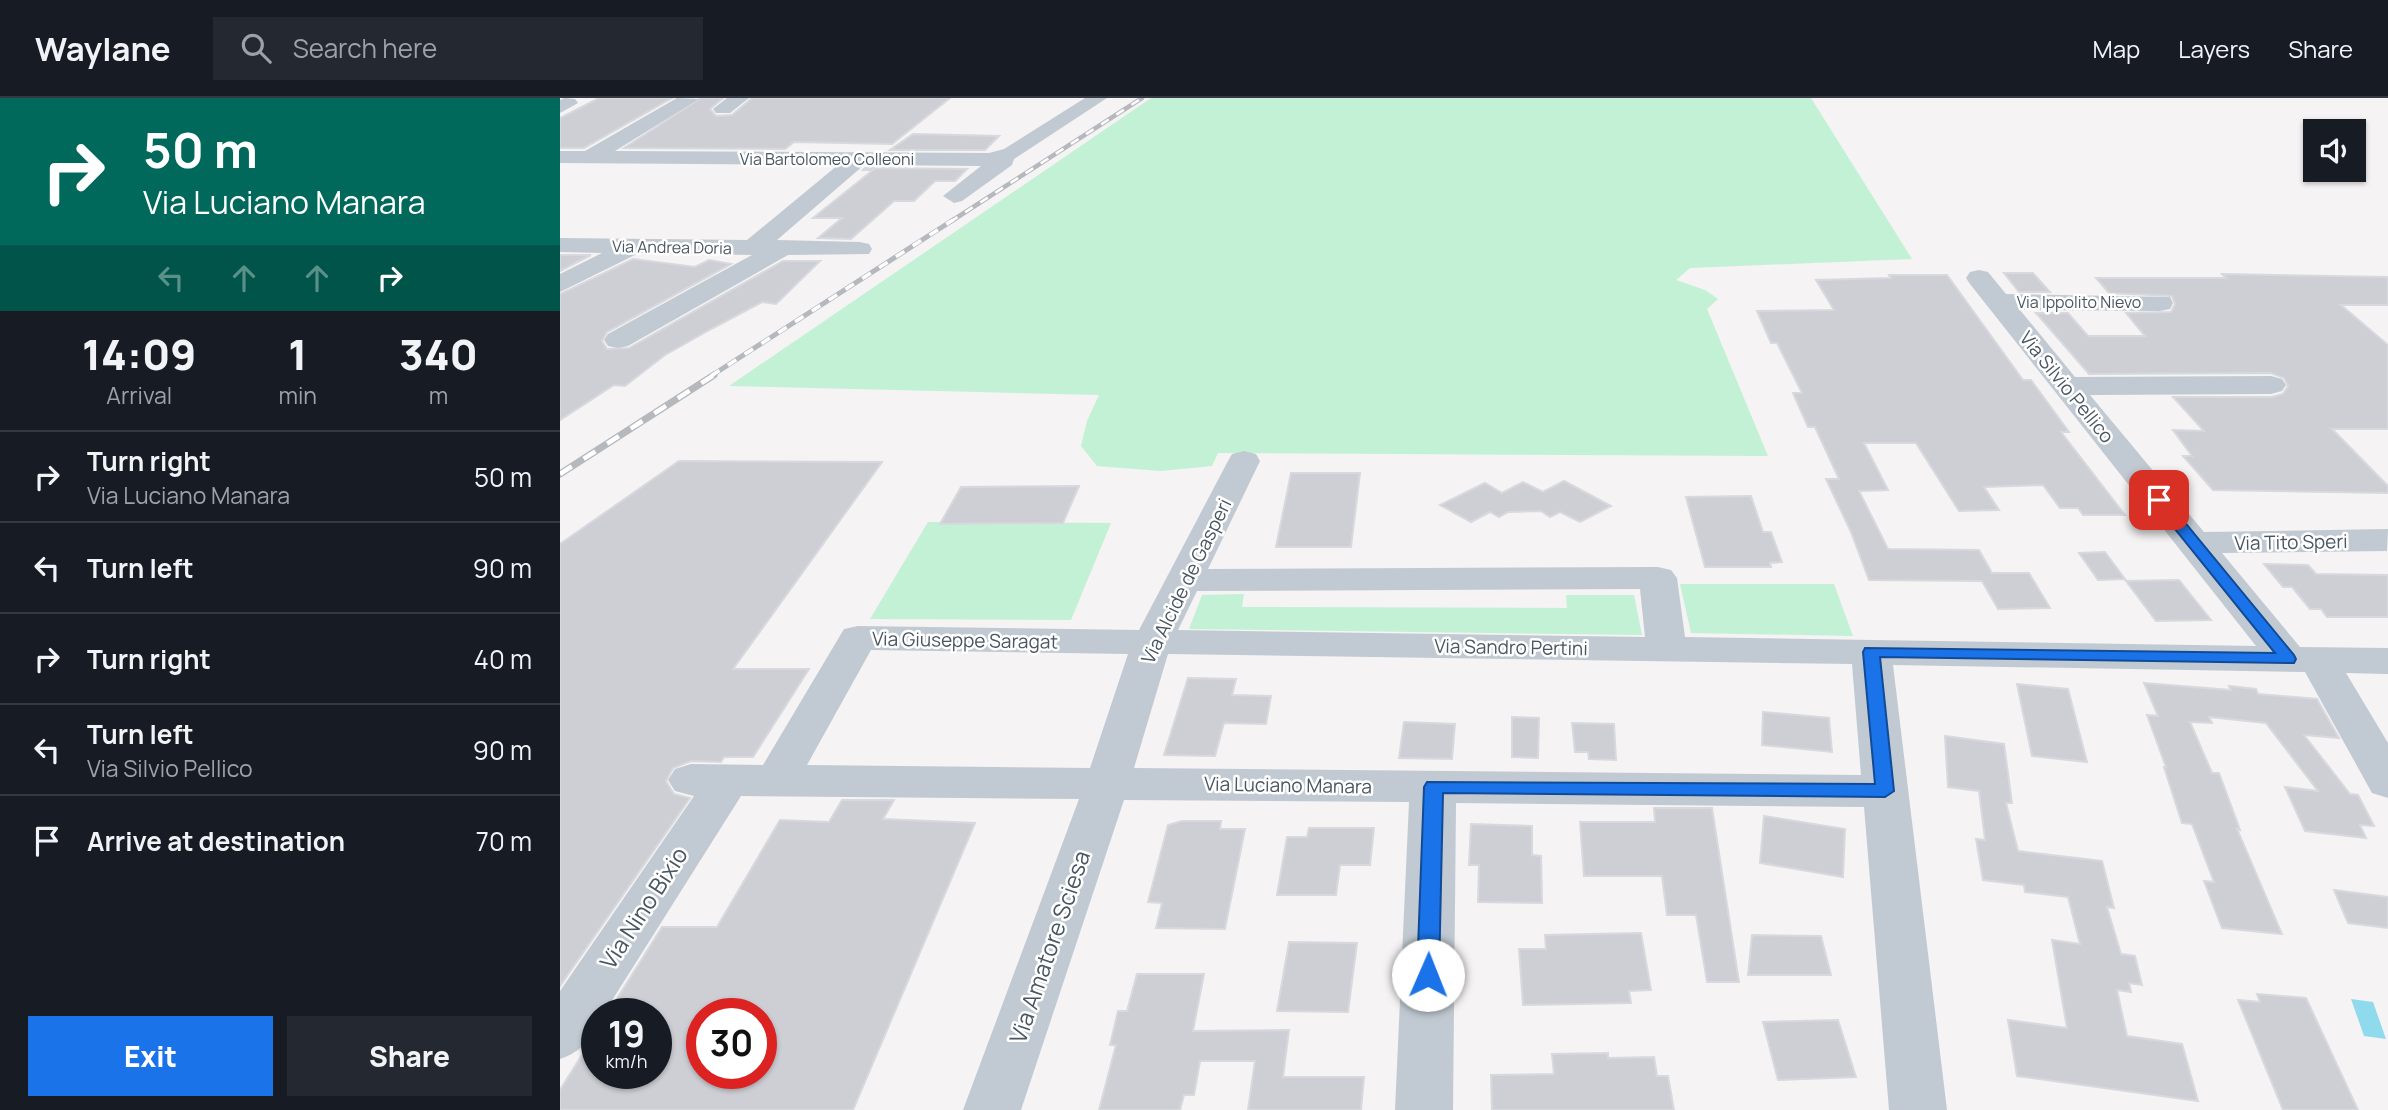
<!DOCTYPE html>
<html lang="en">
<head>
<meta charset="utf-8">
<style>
	body { margin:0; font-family:Manrope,sans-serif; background:#242831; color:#f1f3f6; height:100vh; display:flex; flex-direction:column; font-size:26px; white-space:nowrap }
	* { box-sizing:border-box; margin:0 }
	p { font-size:23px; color:#9ea1a6 }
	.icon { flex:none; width:38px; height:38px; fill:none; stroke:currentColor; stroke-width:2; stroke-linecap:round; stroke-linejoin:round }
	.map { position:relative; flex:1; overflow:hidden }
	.drawer { display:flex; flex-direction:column; background:#171b24; width:560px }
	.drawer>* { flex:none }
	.guide { background:#00695c; color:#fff; overflow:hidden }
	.tools { position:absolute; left:1743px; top:21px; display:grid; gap:14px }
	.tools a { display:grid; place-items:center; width:63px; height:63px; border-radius:0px; background:#171b24; box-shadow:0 2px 5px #0004; font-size:35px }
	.speed { position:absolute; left:21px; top:900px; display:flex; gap:14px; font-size:35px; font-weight:700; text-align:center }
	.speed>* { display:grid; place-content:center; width:91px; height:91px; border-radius:50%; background:#171b24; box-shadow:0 2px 5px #0004; line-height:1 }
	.speed small { font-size:18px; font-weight:400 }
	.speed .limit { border:10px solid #d22; background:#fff; color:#111 }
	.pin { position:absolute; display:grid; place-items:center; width:60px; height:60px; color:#fff; margin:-30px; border-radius:14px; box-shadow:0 4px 10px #0006 }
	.me { position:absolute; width:77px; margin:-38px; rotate:1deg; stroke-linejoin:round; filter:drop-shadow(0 0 5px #0008) }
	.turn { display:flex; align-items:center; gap:24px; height:147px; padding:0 28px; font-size:32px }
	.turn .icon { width:91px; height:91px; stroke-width:2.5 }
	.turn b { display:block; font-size:49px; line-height:60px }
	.lanes { display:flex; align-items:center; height:66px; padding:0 28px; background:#0003; justify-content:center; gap:35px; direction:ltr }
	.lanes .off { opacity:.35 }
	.eta { display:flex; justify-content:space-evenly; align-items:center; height:119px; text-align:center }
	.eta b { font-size:42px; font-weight:800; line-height:49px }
	.cta { display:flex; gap:14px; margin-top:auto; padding:14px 28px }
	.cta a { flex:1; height:80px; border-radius:0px; background:#1a73e8; color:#fff; font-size:28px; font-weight:800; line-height:80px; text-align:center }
	.cta a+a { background:#242831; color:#f1f3f6 }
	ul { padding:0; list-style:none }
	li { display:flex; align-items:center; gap:21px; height:91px; padding:0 28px; border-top:2px solid #363941 }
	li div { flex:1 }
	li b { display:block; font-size:26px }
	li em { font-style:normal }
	header { display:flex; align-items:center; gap:42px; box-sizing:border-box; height:98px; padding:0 35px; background:#171b24; border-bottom:2px solid #363941 }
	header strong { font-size:33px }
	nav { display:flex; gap:38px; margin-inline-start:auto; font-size:24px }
	.search { width:490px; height:63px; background:#242831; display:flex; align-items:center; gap:18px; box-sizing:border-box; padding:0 24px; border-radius:0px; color:#9ea1a6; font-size:26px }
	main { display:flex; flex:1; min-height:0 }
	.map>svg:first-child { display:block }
</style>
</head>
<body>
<header>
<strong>Waylane</strong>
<div class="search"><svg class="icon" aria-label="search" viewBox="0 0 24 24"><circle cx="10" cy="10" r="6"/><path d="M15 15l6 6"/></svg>Search here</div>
<nav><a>Map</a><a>Layers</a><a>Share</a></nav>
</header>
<main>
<section class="drawer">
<div class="guide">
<div class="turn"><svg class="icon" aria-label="right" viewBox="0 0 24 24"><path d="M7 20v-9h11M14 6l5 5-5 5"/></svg><div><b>50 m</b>Via Luciano Manara</div></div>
<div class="lanes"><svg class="icon off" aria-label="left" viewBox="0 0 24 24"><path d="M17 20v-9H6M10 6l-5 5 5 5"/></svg><svg class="icon off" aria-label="ahead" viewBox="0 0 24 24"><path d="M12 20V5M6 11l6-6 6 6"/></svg><svg class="icon off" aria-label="ahead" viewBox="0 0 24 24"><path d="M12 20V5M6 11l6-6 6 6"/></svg><svg class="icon" aria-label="right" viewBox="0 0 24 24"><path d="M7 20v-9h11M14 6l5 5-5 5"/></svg></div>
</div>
<div class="eta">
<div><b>14:09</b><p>Arrival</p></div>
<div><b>1</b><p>min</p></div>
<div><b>340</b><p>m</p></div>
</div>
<ul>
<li><svg class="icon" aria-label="right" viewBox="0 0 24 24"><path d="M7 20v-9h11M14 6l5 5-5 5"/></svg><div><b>Turn right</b><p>Via Luciano Manara</p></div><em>50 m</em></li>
<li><svg class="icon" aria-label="left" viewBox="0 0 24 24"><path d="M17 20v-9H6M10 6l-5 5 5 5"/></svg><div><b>Turn left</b></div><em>90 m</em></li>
<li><svg class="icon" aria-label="right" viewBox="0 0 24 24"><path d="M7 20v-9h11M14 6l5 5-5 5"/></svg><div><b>Turn right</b></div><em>40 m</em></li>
<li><svg class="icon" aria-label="left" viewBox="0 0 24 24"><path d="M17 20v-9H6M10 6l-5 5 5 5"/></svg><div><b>Turn left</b><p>Via Silvio Pellico</p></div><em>90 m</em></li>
<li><svg class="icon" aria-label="arrive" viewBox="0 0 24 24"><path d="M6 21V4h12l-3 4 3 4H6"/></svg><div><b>Arrive at destination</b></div><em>70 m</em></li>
</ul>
<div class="cta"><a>Exit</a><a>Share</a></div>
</section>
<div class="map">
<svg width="1828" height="1012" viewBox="0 0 1828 1012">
	<rect width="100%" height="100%" fill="#f5f3f3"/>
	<!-- green -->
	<path fill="#c3f1d5" d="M591,0H1251L1352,161L1130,170L1116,182L1145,192L1158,201L1147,211L1208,358L658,355L652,368L600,373L537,368L521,348L527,323L539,297L169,288Z
		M368,424L551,425L511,522L310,521Z
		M1120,486H1274L1293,538L1131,535Z
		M684,496L682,509L1007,510L1006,497H1074L1082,537L629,531L642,497Z"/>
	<!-- water -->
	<path fill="#90daee" d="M1791,901L1813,904L1826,941L1804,938Z"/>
	<!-- building -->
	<path fill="#cdcfd5" stroke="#d7d9de" stroke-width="2" fill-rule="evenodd" d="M39,0H112L24,50H0V20Z
		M141,0H163L150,11L156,18L172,17L192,0H390L332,46L234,44L225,51L64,50Z
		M353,36L439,38L425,52H330Z
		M305,70L407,71L395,83H375L354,103H334L291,141L258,140L282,120H253L313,72H303Z
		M0,157H31L0,173Z
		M73,161L135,169L149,162L171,166L47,234L42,243L47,251L69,250L223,163H260L216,206L202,204L153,230L105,257L65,288L54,287L0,322V196Z
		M1444,175H1473L1490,194H1459Z
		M1662,176L1828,179V207H1781L1828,247V331H1772L1828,388V395L1653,392L1623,358H1632L1613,332L1644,333L1613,299H1712L1723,296L1728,288L1724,280L1711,275L1529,276L1476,215H1508L1528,238H1585L1566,215L1611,214L1615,206L1612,198L1549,195L1536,180H1666Z
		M1329,177H1387L1463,282H1471L1509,334H1501L1565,417H1523L1518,410H1500L1483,387L1424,389L1439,412L1399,413L1356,345H1304L1328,392L1299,393L1328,451L1419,452L1432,475H1469L1490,510L1438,511L1422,483L1309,482L1291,434L1266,381H1279L1255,329H1248L1233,295H1242L1217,245H1211L1197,213L1274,212L1256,182L1331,180Z
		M119,363L322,364L173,571H249L193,659H164L161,664L131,663L113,670L106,683L114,696L130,700L0,888V446Z
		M731,375H800L791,449H716Z
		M1004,383L1051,408L1020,424L1000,414L990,419L981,413L948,414L939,419L930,414L911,424L880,407L925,385L942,395L963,384L983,394Z
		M519,388L503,425L380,426L401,389Z
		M1191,398L1203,434H1211L1222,464L1210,465L1211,469H1145L1126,399Z
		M1545,454L1565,481L1538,482L1519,455Z
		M1704,466L1748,467L1756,476L1828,477V519H1767L1761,511H1750L1732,489H1723Z
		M1619,482L1651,522L1596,523L1566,483Z
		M628,580L676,581L672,597L711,598L706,626L664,625L655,658L604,657Z
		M1584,585L1671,592L1669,588L1696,591L1698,596L1757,601L1779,640L1744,637L1790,696L1798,697L1814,728L1800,727L1806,740L1745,733L1725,689L1758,693L1706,625L1649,619L1652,625L1630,624L1652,675H1659L1680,732L1677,731L1722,836L1662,830L1644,783L1654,784L1632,726L1622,725L1604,669H1606L1587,617L1598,618Z
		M1457,586L1508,591L1527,664L1472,658Z
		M1203,614L1269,620L1272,654L1202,647Z
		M952,619L979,620L978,660L952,659Z
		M844,624L895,626L892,661L839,660Z
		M1012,625L1054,626L1056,662L1029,661L1028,654H1015Z
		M1385,638L1444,646L1452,705H1446L1458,753L1542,763L1554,810L1547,809L1561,856L1575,858L1582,887L1569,885L1571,894L1557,892L1567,938L1622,946L1638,1003L1457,978L1448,922L1507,930L1492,842L1520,846L1508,799L1465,794L1464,787L1423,782L1416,741L1425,742L1419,693L1388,689Z
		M282,702H334L323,721L415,725L293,1012H0V992L37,933V975H96V915H48L102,829H157L220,722L269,724ZM142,915H201V975H142Z
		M1094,710H1152L1179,884H1147L1136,817H1107L1102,778H1024L1020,724H1095Z
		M1204,718L1285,731L1283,779L1200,765Z
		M622,723H661L660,731H685L665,831L596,830L602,805L588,804L608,727Z
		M911,726L972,728V757L981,758L982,805L918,804L919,767H909Z
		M749,730H814L810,767H780L776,797H717L727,739H747Z
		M1774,792L1828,799V830L1788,825Z
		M1081,835L1091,892L1069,893L1071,905L963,907L959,851H986L985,837Z
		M1192,837L1261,838L1271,877H1188Z
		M729,844L797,845L788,914L717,913Z
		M577,876H644L633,933L729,932L723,979H804L801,1012H688L695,963H640L634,997H624L620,1012H539L556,947H550L558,913H567Z
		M1697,896L1746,900L1798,1012H1723L1678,902L1700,904Z
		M1278,922L1296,979L1218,982L1203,924Z
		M1048,955V960L1094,959L1097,978H1108L1114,1012H932L931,977L994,976L992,956Z"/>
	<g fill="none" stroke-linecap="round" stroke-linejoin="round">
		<!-- minor -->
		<path fill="#c1cad2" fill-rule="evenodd" d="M5,0L15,1L18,5L0,15V2Z
			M117,0L139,1L55,53L429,55L444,51L525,0H547L454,61L452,67L402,103L394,105L383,98L421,68L304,67L217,142L300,144L309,146L312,151L309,156L228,157L68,248L58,250L48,248L44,242L48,236L192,157L79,155L0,194V176L42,155L0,154V140L187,142L278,67L0,65V53H25Z
			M167,0H189L170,15H156L153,11Z
			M1419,172L1428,174L1446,196L1610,199L1613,205L1610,211L1600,213L1460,212L1515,279L1711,278L1722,281L1726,287L1722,293L1711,296L1530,297L1644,434L1828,431L1827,453L1662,455L1740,549L1828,550V576L1786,575L1828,645V700L1812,695L1745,574L1333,567L1387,1012H1329L1304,709L896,705L893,1012H835L849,704L564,702L461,1012H403L519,701L181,698L44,915H37C37,939 21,954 0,961V893L134,698L115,693L108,682L115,671L131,666L203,667L284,531L298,528L579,532L668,363L672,356L684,353L696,356L700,363L648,471L1098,469L1111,472L1117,480L1125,539L1696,548L1410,186L1406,180L1410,174ZM1080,491L1085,539L618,532L637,493ZM311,552L568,556L530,670L247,667ZM608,556L1292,566L1301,677L574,670Z"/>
		<!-- rail-far2 casing -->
		<g stroke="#b5b8bd" stroke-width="4.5">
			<path id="rail-far2" d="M390,124L582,0"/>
		</g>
		<!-- rail-far1 casing -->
		<g stroke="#b5b8bd" stroke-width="5">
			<path id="rail-far1" d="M151,278L393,122"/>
		</g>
		<!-- rail casing -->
		<g stroke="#b5b8bd" stroke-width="7">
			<path id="rail" d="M0,376L154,277"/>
		</g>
		<!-- rail-far2 -->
		<use href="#rail-far2" stroke="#fff" stroke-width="2.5" stroke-dasharray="9" stroke-linecap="butt"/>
		<!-- rail-far1 -->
		<use href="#rail-far1" stroke="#fff" stroke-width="3.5" stroke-dasharray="10" stroke-linecap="butt"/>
		<!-- rail -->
		<use href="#rail" stroke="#fff" stroke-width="4.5" stroke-dasharray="14" stroke-linecap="butt"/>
	</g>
	<!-- route -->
	<path fill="#1a73e8" stroke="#114b97" stroke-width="2" d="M1599,398L1604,399L1734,557L1736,561L1734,565L1320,559L1334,693L1325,699L883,695L879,877L876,884L868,886L860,884L857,877L864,689L867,684L1315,686L1303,554L1305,550L1715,555L1594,405V399Z"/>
	<g text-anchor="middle" stroke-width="5" stroke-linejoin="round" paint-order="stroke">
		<!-- far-street labels -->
		<g font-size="16" fill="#4a5661" stroke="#fff">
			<text x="267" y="67">Via Bartolomeo Colleoni</text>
			<text transform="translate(112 149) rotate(1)" y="6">Via Andrea Doria</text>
			<text x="1519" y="210">Via Ippolito Nievo</text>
		</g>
		<!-- street labels -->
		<g font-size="19" fill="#4a5661" stroke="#fff">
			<text transform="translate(1507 289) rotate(51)" y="7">Via Silvio Pellico</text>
			<text transform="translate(1731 444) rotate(-1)" y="7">Via Tito Speri</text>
			<text transform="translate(626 483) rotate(-64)" y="7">Via Alcide de Gasperi</text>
			<text transform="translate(405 542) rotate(1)" y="7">Via Giuseppe Saragat</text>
			<text transform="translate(951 549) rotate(1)" y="7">Via Sandro Pertini</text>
			<text transform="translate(728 687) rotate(1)" y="7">Via Luciano Manara</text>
		</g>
		<!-- near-street labels -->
		<g font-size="23" fill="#4a5661" stroke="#fff">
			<text transform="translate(84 810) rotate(-57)" y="8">Via Nino Bixio</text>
			<text transform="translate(490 849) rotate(-71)" y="8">Via Amatore Sciesa</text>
		</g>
	</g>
</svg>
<div class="tools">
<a><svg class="icon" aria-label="sound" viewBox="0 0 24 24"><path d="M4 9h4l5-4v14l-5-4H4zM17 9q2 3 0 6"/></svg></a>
</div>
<div class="speed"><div>19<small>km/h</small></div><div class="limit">30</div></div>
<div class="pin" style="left:1599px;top:402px;background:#d93025"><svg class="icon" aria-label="arrive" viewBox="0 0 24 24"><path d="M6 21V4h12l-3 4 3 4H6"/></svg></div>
<svg class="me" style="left:868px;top:877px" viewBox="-20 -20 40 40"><circle r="19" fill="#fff"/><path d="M0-13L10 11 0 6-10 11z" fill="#1a73e8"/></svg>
</div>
</main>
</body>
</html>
